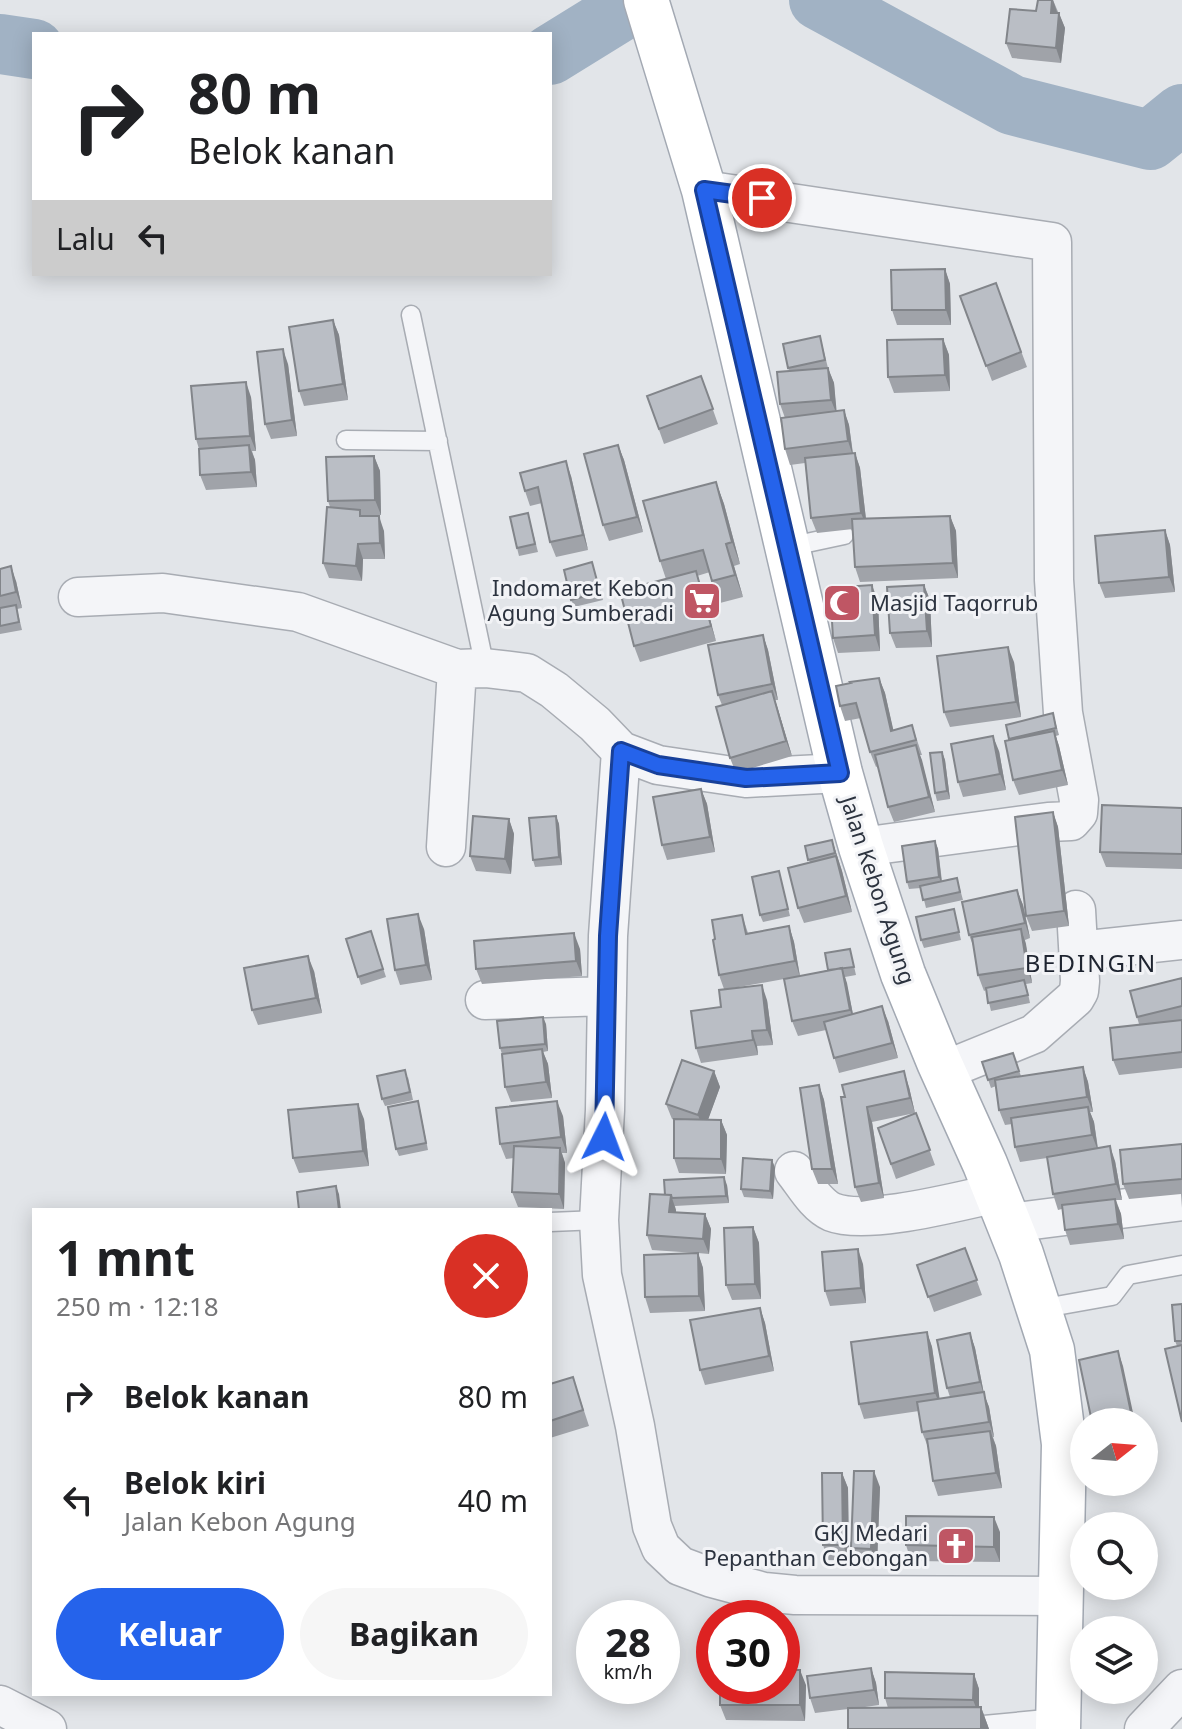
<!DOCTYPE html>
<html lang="id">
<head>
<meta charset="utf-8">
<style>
	body { margin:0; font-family:"Noto Sans",sans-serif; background:#f6f6f6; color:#202124; height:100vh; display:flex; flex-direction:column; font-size:30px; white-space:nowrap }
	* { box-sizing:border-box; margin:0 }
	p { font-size:26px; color:#757577 }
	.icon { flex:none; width:44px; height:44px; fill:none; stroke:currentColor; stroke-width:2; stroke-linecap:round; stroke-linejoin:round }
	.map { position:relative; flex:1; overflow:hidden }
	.side { position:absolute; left:32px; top:1208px; width:520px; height:488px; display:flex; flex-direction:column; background:#fff; border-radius:0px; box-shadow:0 4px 20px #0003 }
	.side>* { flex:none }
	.guide { position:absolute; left:32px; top:32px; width:520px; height:244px; border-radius:0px; box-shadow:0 4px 20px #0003; background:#fff; color:#202124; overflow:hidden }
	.needle { width:52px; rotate:73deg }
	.tools { position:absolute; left:1070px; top:1408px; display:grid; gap:16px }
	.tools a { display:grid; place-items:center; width:88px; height:88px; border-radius:50%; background:#fff; box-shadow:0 4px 20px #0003; font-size:40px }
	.speed { position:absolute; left:576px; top:1600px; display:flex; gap:16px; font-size:40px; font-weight:700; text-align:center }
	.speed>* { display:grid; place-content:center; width:104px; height:104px; border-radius:50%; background:#fff; box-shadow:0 4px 20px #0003; line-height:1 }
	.speed small { font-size:20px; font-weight:400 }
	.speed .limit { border:12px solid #d22; background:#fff; color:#111 }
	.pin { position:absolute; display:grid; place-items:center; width:68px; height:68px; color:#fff; margin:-34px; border:4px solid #fff; border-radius:50%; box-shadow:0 2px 8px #0007 }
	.me { position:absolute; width:88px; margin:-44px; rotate:3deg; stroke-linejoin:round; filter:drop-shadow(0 0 6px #0008) }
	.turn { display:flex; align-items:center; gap:28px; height:168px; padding:0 24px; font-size:36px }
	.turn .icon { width:104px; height:104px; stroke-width:2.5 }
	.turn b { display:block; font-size:56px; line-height:68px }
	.then { display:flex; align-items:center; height:76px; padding:0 24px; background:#0003; gap:16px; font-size:30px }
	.round { display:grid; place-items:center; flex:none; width:84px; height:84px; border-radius:42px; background:#f6f6f6 }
	.headline { display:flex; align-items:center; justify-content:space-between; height:136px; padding:0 24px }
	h1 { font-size:48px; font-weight:700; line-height:60px }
	.primary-button { display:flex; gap:16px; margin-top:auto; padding:16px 24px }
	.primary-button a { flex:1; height:92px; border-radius:48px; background:#2563eb; color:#fff; font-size:32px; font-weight:700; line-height:92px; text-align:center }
	.primary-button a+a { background:#f6f6f6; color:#202124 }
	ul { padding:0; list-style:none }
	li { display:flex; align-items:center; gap:24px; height:104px; padding:0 24px }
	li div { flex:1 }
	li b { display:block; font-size:30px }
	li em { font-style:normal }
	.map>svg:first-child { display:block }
</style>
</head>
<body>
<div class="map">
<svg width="1182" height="1729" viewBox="0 0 1182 1729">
	<rect width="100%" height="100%" fill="#e2e5e9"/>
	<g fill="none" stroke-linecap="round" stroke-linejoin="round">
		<!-- river -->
		<path stroke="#a1b2c4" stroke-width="60" d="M819,0L1012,105L1150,140L1182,114
			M0,44L34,49
			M550,55L639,0"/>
		<!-- lane casing -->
		<g stroke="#a8acb3" stroke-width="21">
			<path id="lane" d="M411,315L485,668
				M346,440L438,441
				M788,547L844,535
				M550,1222L599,1220
				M1039,1309L1112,1296L1128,1275L1182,1265
				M941,1729L1057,1718"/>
		</g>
		<!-- street casing -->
		<g stroke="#a8acb3" stroke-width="41">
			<path id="street" d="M704,190L1052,242L1054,580L1063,713L1079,800L1078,813L1071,821L1048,822L861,847
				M78,597L163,593L298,612L457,669L485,668L527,673L554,690L595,724L621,751L658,765L746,778L840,773
				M621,751L608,936L605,1110L599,1220L602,1275L635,1426L652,1526L661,1548L680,1566L712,1578L764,1592L795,1595L1061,1596
				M446,847L457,669
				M1079,951L1182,940
				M485,1000L607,996
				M943,1071L1034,1034L1075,998L1079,991L1080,981L1076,910
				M794,1171C805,1185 816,1205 832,1212C867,1226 959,1201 997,1193
				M1009,1223L1182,1201
				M0,1705L47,1729
				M1144,1729L1182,1689"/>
		</g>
		<!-- primary casing -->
		<g stroke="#a3a9b3" stroke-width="47">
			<path id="primary" d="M646,0L704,190L840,773L861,847L903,974L939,1062L985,1164L1021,1254L1052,1350L1064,1444L1058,1729"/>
		</g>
		<!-- lane -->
		<use href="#lane" stroke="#f4f5f8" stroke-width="18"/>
		<!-- street -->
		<use href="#street" stroke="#f4f5f8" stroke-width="38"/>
		<!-- primary -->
		<use href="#primary" stroke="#fff" stroke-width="44"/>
	</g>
	<!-- wall -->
	<path fill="#a0a3a9" d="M1053,0L1065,28L1061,63L1012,58L1006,43L1036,11Z
		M945,269L950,284L951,325H897L892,310Z
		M996,283L1027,367L992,381L960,296Z
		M333,320L339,335L348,400L304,406L299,391Z
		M820,336L828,368L823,369L828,368L834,383L836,411L844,410L849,425L853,453H855L860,468L866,519L950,516L956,531L958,578L860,582L855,567L853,529L817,533L811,518L805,463L790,465L785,449V418L780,404L789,371L788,368Z
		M943,339L949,355L950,391L894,393L888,377Z
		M288,364L297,436L271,439L265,424Z
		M701,376L718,424L664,444L647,396Z
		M251,397L256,451H252L255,460L257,487L206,490L200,475L199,449L196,439Z
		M618,445L624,460L643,532L609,541L603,525Z
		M374,456L380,471L381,515L362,516L384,531L385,559H363L362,581L329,578L323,563L330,507L328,501Z
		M571,476L588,550L556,557L550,542L542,503L530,506L525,491Z
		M716,482L724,504L740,564L734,566L743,597L720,603L710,572L697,576L716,641L640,662L634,646L666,579L660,561Z
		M530,521L538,552L519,556L517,548Z
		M1165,530L1170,545L1175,592L1105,598L1099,583Z
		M592,562L603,600L574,607L571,600Z
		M0,569L16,581L22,608L17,609L22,630L0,634Z
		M924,585L930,600L932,647L896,648L890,633Z
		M878,601L880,651L838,653L833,638Z
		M763,635L768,650L778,700H775L792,756L736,773L730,758L722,705L718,695Z
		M1014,662L1021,717L950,727L944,712Z
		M879,678L885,693L893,730L912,725L922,755H920L935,812L894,822L888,807L878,766L876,767L870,752L861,718L845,721L840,706Z
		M1053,713L1059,735L1056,736L1059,746L1068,785L1019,795L1013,780L1009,740Z
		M999,751L1006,790L963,797L958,782Z
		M942,752L945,760L950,799L937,801L935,793Z
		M701,789L707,804L715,852L667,860L662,845Z
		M1182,808V869L1106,867L1100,852Z
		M1053,812L1058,827L1069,926L1032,931L1026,916Z
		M556,816L559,824L562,865L535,867L533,860Z
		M509,819L514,834L511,874L476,871L470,856Z
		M832,840L842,871L852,912L804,923L798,908L810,863L805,846Z
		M935,841L938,849L942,881L957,878L963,900L926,908L921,888L909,889L907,882Z
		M779,871L790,916L763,922L760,915Z
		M1017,890L1023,905L1030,938L1025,940L1032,983L1026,984L1030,1003L991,1011L986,990L984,991L978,975L974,948L969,935Z
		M954,909L961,940L924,948L921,940Z
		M742,915L748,933L789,926L794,942L800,976L828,970L850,949L856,975L845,977L853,1014L888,1021L898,1058L839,1073L826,1030L798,1036L792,1021L784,979L733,988L767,1000L773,1045L757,1046L758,1055L701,1063L696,1048L721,1007L724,989L719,975L715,939Z
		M424,929L432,980L400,985L395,970Z
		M371,931L386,977L361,985L346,939Z
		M580,949L582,976L482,984L476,969Z
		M314,971L322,1013L258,1025L252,1010Z
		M1182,978V1068L1119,1075L1113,1060L1139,1024L1137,1017Z
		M546,1024L548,1051L543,1052L548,1064L552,1098L511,1102L505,1087L502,1054L500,1048Z
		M1013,1053L1021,1076L1083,1067L1088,1082L1093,1112H1090L1094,1122L1098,1148L1115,1161L1122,1200H1116L1121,1214L1124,1239L1070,1245L1065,1230L1062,1209L1058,1210L1053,1194L1047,1158L1020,1162L1015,1147L1012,1124L1005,1125L999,1110L996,1086L991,1088L982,1062Z
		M714,1071L720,1087L708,1119L721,1120L727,1135L726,1174L679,1173L674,1158V1120L672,1119L666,1104Z
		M408,1077L413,1100L385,1106L382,1099Z
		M819,1085L824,1100L838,1184H818L812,1169Z
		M909,1087L915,1113L872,1122L884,1198L861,1202L855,1187L841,1097Z
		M420,1109L428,1150L399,1156L396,1149Z
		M916,1113L935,1165L896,1179L878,1128Z
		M563,1116L567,1153H562L565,1163L564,1209L518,1207L512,1192L514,1158L506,1159L500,1144Z
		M364,1119L369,1166L299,1173L293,1158Z
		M1182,1144V1208L1181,1194L1129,1199L1123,1184Z
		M772,1160L775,1168L773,1199L744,1197L741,1189Z
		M727,1185L729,1203L675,1206L676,1212L705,1214L711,1229L709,1254L698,1253L703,1268L705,1311L650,1313L645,1297L696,1253L652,1250L647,1235L665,1195Z
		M753,1227L759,1243L761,1299L732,1300L726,1285Z
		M965,1248L982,1295L934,1312L917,1265Z
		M863,1264L866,1303L830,1306L825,1291Z
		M1182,1304V1422L1177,1346L1175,1341Z
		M760,1308L765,1323L774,1371L705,1385L700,1370Z
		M927,1332L932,1347L939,1399L950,1397L947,1388L970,1333L975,1348L984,1394L989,1407L994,1437H993L996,1446L1002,1488L938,1496L933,1481L928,1447L922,1432L919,1411L864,1419L859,1404Z
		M573,1377L589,1426L550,1438V1384Z
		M842,1473L848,1488L849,1560H828L823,1545Z
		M1106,1482H1131L1108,1487Z
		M880,1487L877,1564L857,1563L851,1548Z
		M1000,1532V1562L911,1561L906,1545Z
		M871,1668L876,1683L879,1705L858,1708H888L885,1698L974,1674L979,1689V1707H981L989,1729H848V1709L815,1713L810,1698Z
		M806,1685L805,1721L726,1720L720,1705Z"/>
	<!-- shaded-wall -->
	<path fill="#82858a" d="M1053,0L1058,15L1051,13Z
		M1059,13L1065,28L1061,63L1056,48Z
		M945,269L950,284L951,325L946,310Z
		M333,320L339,335L348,400L343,384Z
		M943,339L949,355L950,391L945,375Z
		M283,349L288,364L297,436L292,420Z
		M828,368L834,383L837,415L831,400Z
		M246,382L251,397L256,451L250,436Z
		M844,410L849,425L853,456L848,441Z
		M249,445L255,460L257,487L251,472Z
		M618,445L624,460L643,532L637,517Z
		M855,453L860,468L867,528L861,513Z
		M374,456L380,471L381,515L375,500Z
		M566,461L571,476L588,550L583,535Z
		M716,482L724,504L740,564L732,542Z
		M379,516L384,531L385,559L380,543Z
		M950,516L956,531L958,578L953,563Z
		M1165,530L1170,545L1175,592L1169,577Z
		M358,544L363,559L362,581L356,566Z
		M726,544L734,566L743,597L735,575Z
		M11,566L16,581L22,608L16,592Z
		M696,571L701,586L716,641L711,626Z
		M872,585L878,601L880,651L875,635Z
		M924,585L930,600L932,647L927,631Z
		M763,635L768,650L778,700L772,684Z
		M1008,647L1014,662L1021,717L1016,702Z
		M879,678L885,693L897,746L891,731Z
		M772,691L777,706L792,756L786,741Z
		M1054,731L1059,746L1068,785L1062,770Z
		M993,736L999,751L1006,790L1000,774Z
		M916,745L922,760L935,812L929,797Z
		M942,752L945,760L950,799L947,791Z
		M701,789L707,804L715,852L710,837Z
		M1053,812L1058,827L1069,926L1064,911Z
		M556,816L559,824L562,865L559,857Z
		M509,819L514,834L511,874L505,859Z
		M832,840L842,871L852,912L846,896Z
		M935,841L938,849L942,885L939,877Z
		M1017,890L1023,905L1030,938L1025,923Z
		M418,914L424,929L432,980L426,965Z
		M789,926L794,942L800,977L795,961Z
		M1021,929L1026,944L1032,983L1027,968Z
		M574,933L580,949L582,976L576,961Z
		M308,956L314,971L322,1013L316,998Z
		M842,968L847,983L855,1025L850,1010Z
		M762,985L767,1000L773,1045L767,1030Z
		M882,1006L888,1021L898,1058L892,1043Z
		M543,1017L546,1024L548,1051L545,1044Z
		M752,1031L757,1046L758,1055L753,1040Z
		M542,1049L548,1064L552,1098L546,1082Z
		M1083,1067L1088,1082L1093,1112L1087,1097Z
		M714,1071L720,1087L704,1131L698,1115Z
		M904,1071L909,1087L915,1113L910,1098Z
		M819,1085L824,1100L838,1184L832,1169Z
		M557,1101L563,1116L567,1153L561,1137Z
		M358,1104L364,1119L369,1166L363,1151Z
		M867,1107L872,1122L884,1198L879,1183Z
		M1088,1107L1094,1122L1098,1151L1092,1135Z
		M721,1120L727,1135L726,1174L721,1159Z
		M1110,1146L1115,1161L1122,1200L1116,1184Z
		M560,1148L565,1163L564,1209L559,1194Z
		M772,1160L775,1168L773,1199L770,1191Z
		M724,1177L727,1185L729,1203L726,1196Z
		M336,1186L339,1194L341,1210H339Z
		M671,1195L676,1210L675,1227L669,1212Z
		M1115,1199L1121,1214L1124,1239L1118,1224Z
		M705,1214L711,1229L709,1254L703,1239Z
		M753,1227L759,1243L761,1299L755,1284Z
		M858,1249L863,1264L866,1303L861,1288Z
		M698,1253L703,1268L705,1311L699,1296Z
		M760,1308L765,1323L774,1371L769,1356Z
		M927,1332L932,1347L941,1408L935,1393Z
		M970,1333L975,1348L984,1394L989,1407L994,1437L989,1422L984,1395L980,1382Z
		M1118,1351L1123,1366L1135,1422H1133Z
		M990,1431L996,1446L1002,1488L996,1473Z
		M874,1471L880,1487L877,1564L871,1549Z
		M842,1473L848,1488L849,1560L843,1545Z
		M994,1517L1000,1532V1562L994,1547Z
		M871,1668L876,1683L879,1705L874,1690Z
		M800,1670L806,1685L805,1721L800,1705Z
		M974,1674L979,1689V1715L973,1700Z
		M981,1707L989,1729H981Z"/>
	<!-- building -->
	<path fill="#babec5" stroke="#82858a" stroke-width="2" d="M1038,0H1052L1051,13H1059L1056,48L1006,43L1010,9L1036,11Z
		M945,269L946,310H892L891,270Z
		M996,283L1021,352L986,366L960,296Z
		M333,320L343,384L299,391L289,327Z
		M820,336L825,360L788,368L783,344Z
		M943,339L945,375L888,377L887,340Z
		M283,349L292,420L265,424L257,352Z
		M828,368L831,400L780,404L777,372Z
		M701,376L713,409L659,429L647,396Z
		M246,382L250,436L196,439L191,386Z
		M844,410L848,441L785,449L781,418Z
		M249,445L251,472L200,475L199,449Z
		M618,445L637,517L603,525L584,454Z
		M855,453L861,513L811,518L805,458Z
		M374,456L375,500L328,501L326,457Z
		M566,461L583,535L550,542L538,487L525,491L520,473Z
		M716,482L732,542L726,544L735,575L712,581L703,550L660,561L643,501Z
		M327,507L360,510V516H379L380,543L358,544L356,566L323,563Z
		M528,513L535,544L517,548L510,517Z
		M950,516L953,563L855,567L852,519Z
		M1165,530L1169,577L1099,583L1095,536Z
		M592,562L600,592L571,600L564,570Z
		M11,566L16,592L0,596V569Z
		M696,571L711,626L634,646L620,591Z
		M872,585L875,635L833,638L830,588Z
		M924,585L927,631L890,633L887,587Z
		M16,605L19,622L0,626V608Z
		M763,635L772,684L718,695L708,645Z
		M1008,647L1016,702L944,712L937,656Z
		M879,678L891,731L912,725L916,740L870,752L856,703L840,706L836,686L851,683L850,682Z
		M772,691L786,741L730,758L716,707Z
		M1053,713L1056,728L1009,739L1006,725Z
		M1054,731L1062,770L1013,780L1005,741Z
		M993,736L1000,774L958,782L951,744Z
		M916,745L929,797L888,807L875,755Z
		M942,752L947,791L935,793L930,753Z
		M701,789L710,837L662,845L653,797Z
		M1102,805L1182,808V854L1100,852Z
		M1053,812L1064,911L1026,916L1015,817Z
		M473,816L509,819L505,859L470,856Z
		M556,816L559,857L533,860L529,818Z
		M832,840L835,853L808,860L805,846Z
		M935,841L939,877L907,882L902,846Z
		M836,856L846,896L798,908L788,868Z
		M779,871L788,909L760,915L752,877Z
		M957,878L960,892L923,900L920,886Z
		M1017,890L1025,923L969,935L962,902Z
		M954,909L959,932L921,940L916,917Z
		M418,914L426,965L395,970L387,919Z
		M742,915L746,934L789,926L795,961L719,975L713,940L715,939L712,920Z
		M1021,929L1027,968L978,975L972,937Z
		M371,931L383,969L358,977L346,939Z
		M574,933L576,961L476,969L474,941Z
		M850,949L854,967L828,970L825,953Z
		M308,956L316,998L252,1010L244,968Z
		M842,968L850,1010L792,1021L784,979Z
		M1182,978V1006L1137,1017L1130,991Z
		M1024,980L1028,995L988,1003L986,988Z
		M762,985L767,1030L752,1031L753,1040L696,1048L691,1011L721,1007L719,990Z
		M882,1006L892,1043L834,1058L824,1022Z
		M543,1017L545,1044L500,1048L497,1021Z
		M1182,1020V1052L1113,1060L1110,1028Z
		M542,1049L546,1082L505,1087L502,1054Z
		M1013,1053L1019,1071L988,1080L982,1062Z
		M682,1060L714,1071L698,1115L666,1104Z
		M1083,1067L1087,1097L999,1110L995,1080Z
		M405,1070L410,1092L382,1099L377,1076Z
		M904,1071L910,1098L867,1107L879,1183L855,1187L841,1097H845L842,1085Z
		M819,1085L832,1169H812L800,1088Z
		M418,1101L426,1143L396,1149L388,1107Z
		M557,1101L561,1137L500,1144L496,1108Z
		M358,1104L363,1151L293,1158L288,1110Z
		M1088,1107L1092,1135L1015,1147L1011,1118Z
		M916,1113L930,1150L891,1164L878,1128Z
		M674,1119L721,1120V1159L674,1158Z
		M1182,1144V1179L1123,1184L1120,1150Z
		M514,1146L560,1148L559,1194L512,1192Z
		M1110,1146L1116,1184L1053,1194L1047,1157Z
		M743,1158L772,1160L770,1191L741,1189Z
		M724,1177L726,1196L672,1198L671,1195H665L664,1180Z
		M336,1186L339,1210H299L297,1192Z
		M650,1194L671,1195L669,1212L705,1214L703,1239L647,1235Z
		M1115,1199L1118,1224L1065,1230L1062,1205Z
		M753,1227L755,1284L726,1285L724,1228Z
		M965,1248L977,1280L928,1297L917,1265Z
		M858,1249L861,1288L825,1291L822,1252Z
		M698,1253L699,1296L645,1297L644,1255Z
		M1182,1304V1341H1175L1172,1305Z
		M760,1308L769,1356L700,1370L690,1320Z
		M927,1332L935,1393L859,1404L851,1342Z
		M970,1333L980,1382L947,1388L937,1340Z
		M1182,1345V1422L1165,1349Z
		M1118,1351L1133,1422H1092L1079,1360Z
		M573,1377L583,1410L550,1421V1384Z
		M984,1392L989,1422L922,1432L917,1402Z
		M990,1431L996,1473L933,1481L927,1439Z
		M854,1471H874L871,1549L851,1548Z
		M822,1473H842L843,1545H823Z
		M906,1516L994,1517V1547L906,1545Z
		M871,1668L874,1690L810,1698L807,1676Z
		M782,1670H800V1705H720V1686H782Z
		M885,1672L974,1674L973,1700L885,1698Z
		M981,1707V1729H848V1708Z"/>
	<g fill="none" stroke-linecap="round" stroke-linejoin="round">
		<!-- route casing -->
		<g stroke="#184099" stroke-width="20">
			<path id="route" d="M604,1137L608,936L621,751L658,765L746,778L840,773L704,190L762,198"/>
		</g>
		<!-- route -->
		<use href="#route" stroke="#2563eb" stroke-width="14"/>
	</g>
	<!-- icons -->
	<defs>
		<g id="supermarket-square" transform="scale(2)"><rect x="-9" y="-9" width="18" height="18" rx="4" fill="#bf5664" stroke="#f2f3f6"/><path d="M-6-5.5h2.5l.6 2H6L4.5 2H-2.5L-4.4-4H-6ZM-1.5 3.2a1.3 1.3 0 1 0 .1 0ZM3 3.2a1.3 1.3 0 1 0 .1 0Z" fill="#fff"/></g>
		<g id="mosque-square" transform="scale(2)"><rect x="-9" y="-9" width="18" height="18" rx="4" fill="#bf5664" stroke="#f2f3f6"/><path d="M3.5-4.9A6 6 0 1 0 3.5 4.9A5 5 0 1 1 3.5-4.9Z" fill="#fff"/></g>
		<g id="church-square" transform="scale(2)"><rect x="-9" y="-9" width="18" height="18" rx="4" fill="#bf5664" stroke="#f2f3f6"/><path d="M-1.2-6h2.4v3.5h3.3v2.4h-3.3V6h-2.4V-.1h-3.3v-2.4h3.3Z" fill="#fff"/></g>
	</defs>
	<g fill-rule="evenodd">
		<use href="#supermarket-square" x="702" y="601"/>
		<use href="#mosque-square" x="842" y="603"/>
		<use href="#church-square" x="956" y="1546"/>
	</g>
	<g text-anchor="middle" stroke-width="6" stroke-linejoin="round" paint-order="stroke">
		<!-- poi labels -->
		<g font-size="22" fill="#2c333f" stroke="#f2f3f6" text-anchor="end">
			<text x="674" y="596">Indomaret Kebon<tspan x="674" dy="25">Agung Sumberadi</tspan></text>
			<text x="870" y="611" text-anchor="start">Masjid Taqorrub</text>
			<text x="928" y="1541">GKJ Medari<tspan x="928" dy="25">Pepanthan Cebongan</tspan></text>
		</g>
		<!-- street labels -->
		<g font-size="22" fill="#2c333f" stroke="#f2f3f6">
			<text transform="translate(878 890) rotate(72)" y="8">Jalan Kebon Agung</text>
		</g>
		<!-- neighbourhood labels -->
		<g font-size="24" letter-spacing="2" fill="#1e2430" stroke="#f2f3f6">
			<text x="1091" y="972">BEDINGIN</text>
		</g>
	</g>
</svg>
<div class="tools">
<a><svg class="needle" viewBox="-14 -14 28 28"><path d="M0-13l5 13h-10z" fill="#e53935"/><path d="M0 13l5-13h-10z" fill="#757577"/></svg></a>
<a><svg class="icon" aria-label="search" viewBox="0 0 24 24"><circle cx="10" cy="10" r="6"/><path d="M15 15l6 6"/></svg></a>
<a><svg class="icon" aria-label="layers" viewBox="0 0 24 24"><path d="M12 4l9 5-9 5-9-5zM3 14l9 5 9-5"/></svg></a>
</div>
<div class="speed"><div>28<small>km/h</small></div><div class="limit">30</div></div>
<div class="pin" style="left:762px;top:198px;background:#d93025"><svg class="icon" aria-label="arrive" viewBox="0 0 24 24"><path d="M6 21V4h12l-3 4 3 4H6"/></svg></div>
<svg class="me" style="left:604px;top:1137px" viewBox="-20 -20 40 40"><path d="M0-17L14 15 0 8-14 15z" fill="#2563eb" stroke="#fff" stroke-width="4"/></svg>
<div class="guide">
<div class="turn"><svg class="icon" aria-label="right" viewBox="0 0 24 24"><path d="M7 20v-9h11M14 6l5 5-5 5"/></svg><div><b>80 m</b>Belok kanan</div></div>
<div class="then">Lalu<svg class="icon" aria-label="left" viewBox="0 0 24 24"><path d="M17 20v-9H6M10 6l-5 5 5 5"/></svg></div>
</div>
<section class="side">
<div class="headline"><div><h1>1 mnt</h1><p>250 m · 12:18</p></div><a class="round" style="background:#d93025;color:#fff"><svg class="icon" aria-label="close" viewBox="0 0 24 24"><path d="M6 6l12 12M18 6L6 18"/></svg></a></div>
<ul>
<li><svg class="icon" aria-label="right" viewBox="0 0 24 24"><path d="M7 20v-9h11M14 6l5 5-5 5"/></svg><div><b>Belok kanan</b></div><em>80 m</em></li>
<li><svg class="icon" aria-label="left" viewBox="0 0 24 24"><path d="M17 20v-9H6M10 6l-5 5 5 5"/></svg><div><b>Belok kiri</b><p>Jalan Kebon Agung</p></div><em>40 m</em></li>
</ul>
<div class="primary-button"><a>Keluar</a><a>Bagikan</a></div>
</section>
</div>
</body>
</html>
